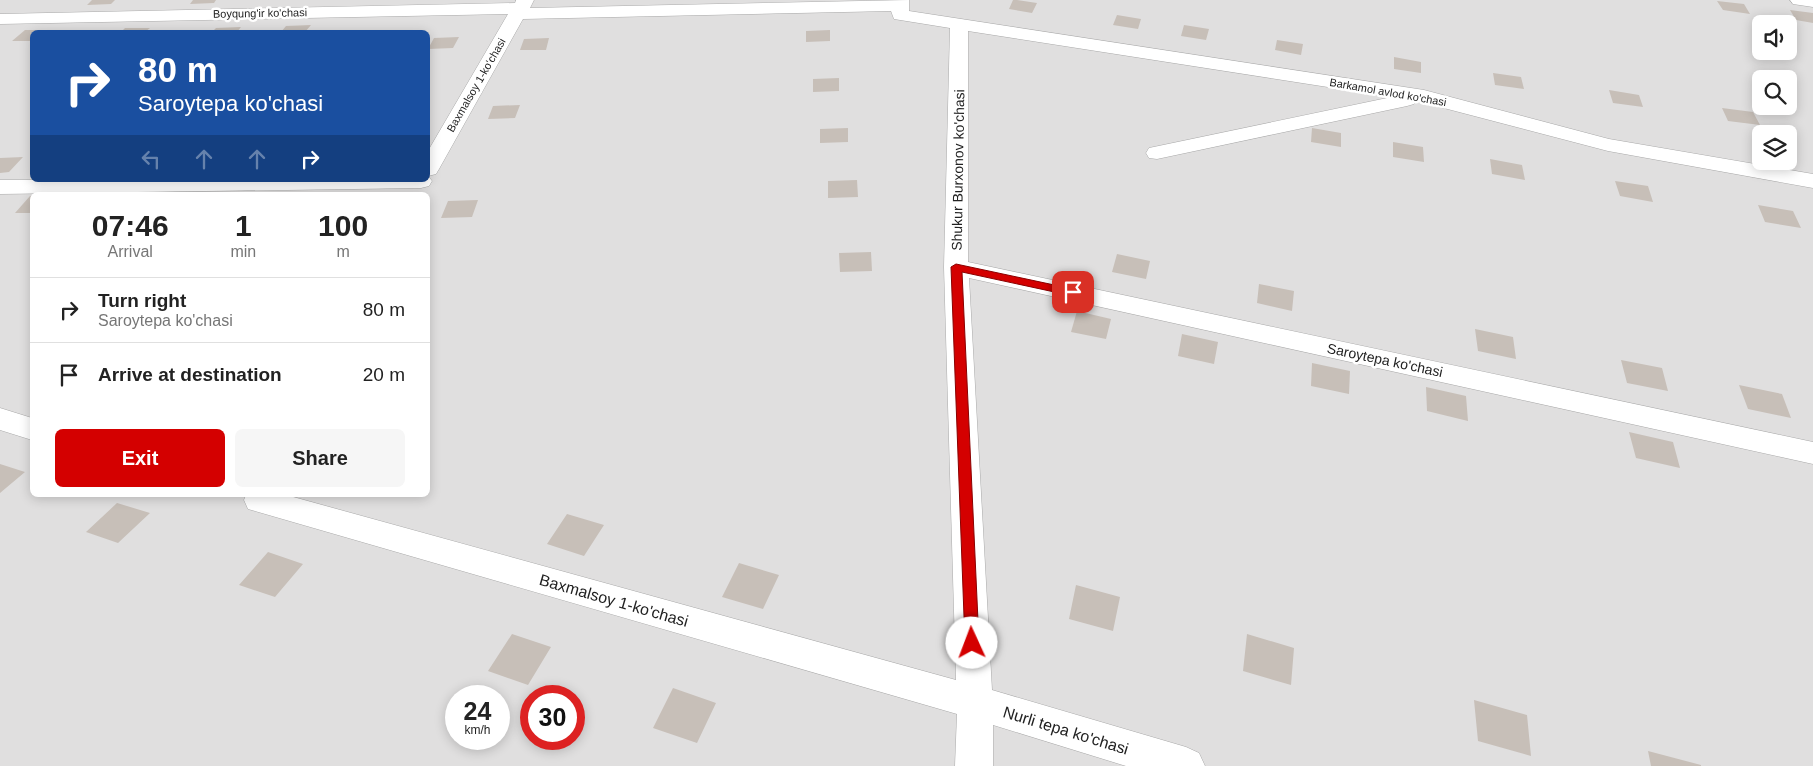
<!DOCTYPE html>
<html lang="en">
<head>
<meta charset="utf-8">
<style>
	body { margin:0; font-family:Arial,sans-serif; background:#f6f6f6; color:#222; height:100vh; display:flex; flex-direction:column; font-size:19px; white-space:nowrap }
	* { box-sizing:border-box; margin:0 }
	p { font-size:16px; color:#767676 }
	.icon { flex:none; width:28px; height:28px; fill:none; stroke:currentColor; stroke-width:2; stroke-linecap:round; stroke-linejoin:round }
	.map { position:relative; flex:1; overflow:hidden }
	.details { position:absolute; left:30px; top:192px; width:400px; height:305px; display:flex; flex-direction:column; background:#fff; border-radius:8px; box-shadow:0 2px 12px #0003 }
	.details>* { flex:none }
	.top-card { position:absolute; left:30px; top:30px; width:400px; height:152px; border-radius:8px; box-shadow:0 2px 12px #0003; background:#1a4fa0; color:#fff; overflow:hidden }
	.tools { position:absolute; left:1752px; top:15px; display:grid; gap:10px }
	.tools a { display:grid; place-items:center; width:45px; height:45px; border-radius:8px; background:#fff; box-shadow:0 2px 12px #0003; font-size:25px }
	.speed { position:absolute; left:445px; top:685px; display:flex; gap:10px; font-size:25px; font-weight:700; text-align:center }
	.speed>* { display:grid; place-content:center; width:65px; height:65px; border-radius:50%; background:#fff; box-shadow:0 2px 12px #0003; line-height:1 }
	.speed small { font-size:12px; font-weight:400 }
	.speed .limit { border:8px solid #d22; background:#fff; color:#111 }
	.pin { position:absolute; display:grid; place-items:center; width:42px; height:42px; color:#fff; margin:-21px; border-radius:10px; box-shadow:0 2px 8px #0006 }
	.me { position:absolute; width:55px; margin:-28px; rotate:358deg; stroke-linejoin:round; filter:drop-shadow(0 0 4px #0008) }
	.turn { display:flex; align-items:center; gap:18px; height:105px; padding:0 25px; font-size:22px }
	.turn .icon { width:65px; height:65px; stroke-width:2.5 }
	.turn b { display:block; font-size:35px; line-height:42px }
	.lanes { display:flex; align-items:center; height:48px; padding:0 25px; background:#0003; justify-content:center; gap:25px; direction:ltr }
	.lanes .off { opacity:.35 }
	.eta { display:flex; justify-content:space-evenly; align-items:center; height:85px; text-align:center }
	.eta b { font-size:30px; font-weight:800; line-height:35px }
	.button { display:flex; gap:10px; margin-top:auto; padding:10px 25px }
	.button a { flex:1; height:58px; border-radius:8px; background:#d40000; color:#fff; font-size:20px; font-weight:800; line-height:58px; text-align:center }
	.button a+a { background:#f6f6f6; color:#222 }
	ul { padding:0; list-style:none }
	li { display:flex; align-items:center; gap:15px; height:65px; padding:0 25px; border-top:1px solid #e0e0e0 }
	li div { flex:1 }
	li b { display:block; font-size:19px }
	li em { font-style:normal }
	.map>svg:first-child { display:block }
</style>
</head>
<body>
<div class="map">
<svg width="1813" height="766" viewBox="0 0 1813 766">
	<rect width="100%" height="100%" fill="#f2efe9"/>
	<!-- residential -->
	<path fill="#e0dfdf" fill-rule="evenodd" d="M0,0H1813V766H0ZM1761,24H1789V51H1761ZM32,32H428V180H32ZM1761,79H1789V106H1761ZM1761,134H1789V161H1761ZM32,195H428V495H32ZM456,696H499V739H456ZM531,696H574V739H531Z"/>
	<!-- building -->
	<path fill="#c7bfb8" d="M92,0H115L111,4L87,5Z
		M193,0H216L214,3L190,4Z
		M1013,0H1017L1037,3L1032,13L1009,9Z
		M1717,1L1744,4L1750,14L1723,10Z
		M1790,10L1813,13V23L1796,20Z
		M1117,15L1141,19L1138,29L1113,25Z
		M311,25L305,32H281L286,26Z
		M1184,25L1209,29L1206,40L1181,36Z
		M241,27L237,32H212L216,28Z
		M125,28H150L145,32H121Z
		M25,30H50L46,32H32V41H12Z
		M830,30V41L806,42V31Z
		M459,37L453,48L428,49L434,38Z
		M549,38L546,50H520L524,39Z
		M1277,40L1303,44L1301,55L1275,50Z
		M1394,57L1421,62V73L1394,69Z
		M1493,73L1521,77L1524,89L1495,85Z
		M839,78V91L813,92V79Z
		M1609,90L1639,95L1643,107L1613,103Z
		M520,105L515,118L488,119L493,106Z
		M1722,108L1753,112L1760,125L1728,121Z
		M848,128V142L820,143V129Z
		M1312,128L1341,133V147L1311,142Z
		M1393,142L1423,147L1424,162L1393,157Z
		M23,157L9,172L0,173V158Z
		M1490,159L1522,165L1525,180L1492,174Z
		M857,180L858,197L828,198V181Z
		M1615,181L1648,186L1653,202L1620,196Z
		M30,196H32V213H15Z
		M478,200L472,217L441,218L448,201Z
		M1758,205L1793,211L1801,228L1765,222Z
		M871,252L872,271L840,272L839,253Z
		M1117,254L1150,261L1146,279L1112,272Z
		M1259,284L1294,291L1292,311L1257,303Z
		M1077,311L1111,319L1106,339L1071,332Z
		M1475,329L1513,337L1516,359L1478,351Z
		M1182,334L1218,342L1214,364L1178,356Z
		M1621,360L1662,368L1668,391L1627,383Z
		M1312,363L1350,371L1349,394L1311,386Z
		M1739,385L1782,394L1791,418L1748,409Z
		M1426,387L1466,396L1468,421L1427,411Z
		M1629,432L1673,442L1680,468L1636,458Z
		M0,464L25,472L0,493Z
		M117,503L150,513L118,543L86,532Z
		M567,514L604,525L584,556L547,544Z
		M268,552L303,564L275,597L239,585Z
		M739,563L779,575L763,609L722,597Z
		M1076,585L1120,597L1113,631L1069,619Z
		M512,634L551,647L528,685L488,671Z
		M1247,634L1294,648L1291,685L1243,671Z
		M673,688L716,703L697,743L653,728Z
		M1474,700L1527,715L1531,756L1478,741Z
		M1648,751L1701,765V766H1651Z"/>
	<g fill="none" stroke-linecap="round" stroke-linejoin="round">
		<!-- minor casing -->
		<g stroke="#a9a9a9" stroke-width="1">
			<path id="minor" d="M516,0H534L530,8L909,0V11L1424,90L1609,139L1813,174V188L1608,151L1417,101L1414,104L1407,106L1157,159L1149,158L1146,153L1149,148L1392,97L968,31V262L1813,442V464L969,278L992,690L1186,747L1199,753L1205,766H1126L993,725V766H955L957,714L248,509L244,500L246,495H286L956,680L944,267L950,28L894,19L891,11L523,19L439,169L436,174L428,176V151L508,14L0,24V14L515,3Z
				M1790,0H1813V7L1793,4Z
				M428,176L432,181L429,186L421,188L0,194V180H428Z
				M0,408L32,418V440L0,430Z"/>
		</g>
		<!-- minor -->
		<use href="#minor" fill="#fff" fill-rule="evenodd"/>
	</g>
	<!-- route -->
	<path fill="#d40000" stroke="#8a0000" d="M956,264L1073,289L1078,292L1073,296L962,272L979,643L977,647L972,649L967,647L965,643L951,267Z"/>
	<g text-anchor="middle" stroke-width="5" stroke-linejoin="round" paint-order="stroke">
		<!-- far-street labels -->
		<g font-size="11" fill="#222" stroke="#fff">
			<text transform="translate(260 13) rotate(-1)" y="4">Boyqung'ir ko'chasi</text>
			<text transform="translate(476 85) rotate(-60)" y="4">Baxmalsoy 1-ko'chasi</text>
			<text transform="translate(1388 92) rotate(10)" y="4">Barkamol avlod ko'chasi</text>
		</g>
		<!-- street labels -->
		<g font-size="14" fill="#222" stroke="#fff">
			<text transform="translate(958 170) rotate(-89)" y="5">Shukur Burxonov ko'chasi</text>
			<text transform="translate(1385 360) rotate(12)" y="5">Saroytepa ko'chasi</text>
		</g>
		<!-- near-street labels -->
		<g font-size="16" fill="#222" stroke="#fff">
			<text transform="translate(614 600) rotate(16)" y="6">Baxmalsoy 1-ko'chasi</text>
			<text transform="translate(1066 730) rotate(17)" y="6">Nurli tepa ko'chasi</text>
		</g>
	</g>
</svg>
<div class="tools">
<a><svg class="icon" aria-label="sound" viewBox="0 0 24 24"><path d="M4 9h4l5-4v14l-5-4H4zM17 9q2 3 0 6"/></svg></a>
<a><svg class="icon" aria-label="search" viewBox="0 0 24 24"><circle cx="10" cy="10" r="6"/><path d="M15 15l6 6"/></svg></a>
<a><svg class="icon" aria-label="layers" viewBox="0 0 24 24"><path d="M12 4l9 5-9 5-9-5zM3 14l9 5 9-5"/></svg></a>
</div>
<div class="speed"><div>24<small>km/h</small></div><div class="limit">30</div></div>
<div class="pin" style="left:1073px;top:292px;background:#d93025"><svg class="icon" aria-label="arrive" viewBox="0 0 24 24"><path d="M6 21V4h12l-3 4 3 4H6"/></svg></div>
<svg class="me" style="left:972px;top:643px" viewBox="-20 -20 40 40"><circle r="19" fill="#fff"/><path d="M0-13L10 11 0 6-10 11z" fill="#d40000"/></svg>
<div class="top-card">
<div class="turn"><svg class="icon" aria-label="right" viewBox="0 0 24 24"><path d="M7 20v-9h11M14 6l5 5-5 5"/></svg><div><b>80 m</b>Saroytepa ko'chasi</div></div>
<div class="lanes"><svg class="icon off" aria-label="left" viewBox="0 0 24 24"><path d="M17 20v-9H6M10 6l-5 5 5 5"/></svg><svg class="icon off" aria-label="ahead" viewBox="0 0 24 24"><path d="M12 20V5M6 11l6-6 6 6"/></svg><svg class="icon off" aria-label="ahead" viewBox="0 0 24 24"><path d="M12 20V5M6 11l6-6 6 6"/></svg><svg class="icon" aria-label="right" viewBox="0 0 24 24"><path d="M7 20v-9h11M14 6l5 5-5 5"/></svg></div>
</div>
<section class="details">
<div class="eta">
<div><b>07:46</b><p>Arrival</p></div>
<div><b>1</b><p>min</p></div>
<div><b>100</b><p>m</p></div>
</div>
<ul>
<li><svg class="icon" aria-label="right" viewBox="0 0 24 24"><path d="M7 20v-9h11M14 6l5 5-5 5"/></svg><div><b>Turn right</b><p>Saroytepa ko'chasi</p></div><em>80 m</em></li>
<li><svg class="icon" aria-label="arrive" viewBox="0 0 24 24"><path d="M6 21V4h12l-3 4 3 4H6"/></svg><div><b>Arrive at destination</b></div><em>20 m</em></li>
</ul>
<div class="button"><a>Exit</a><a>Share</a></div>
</section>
</div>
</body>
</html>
